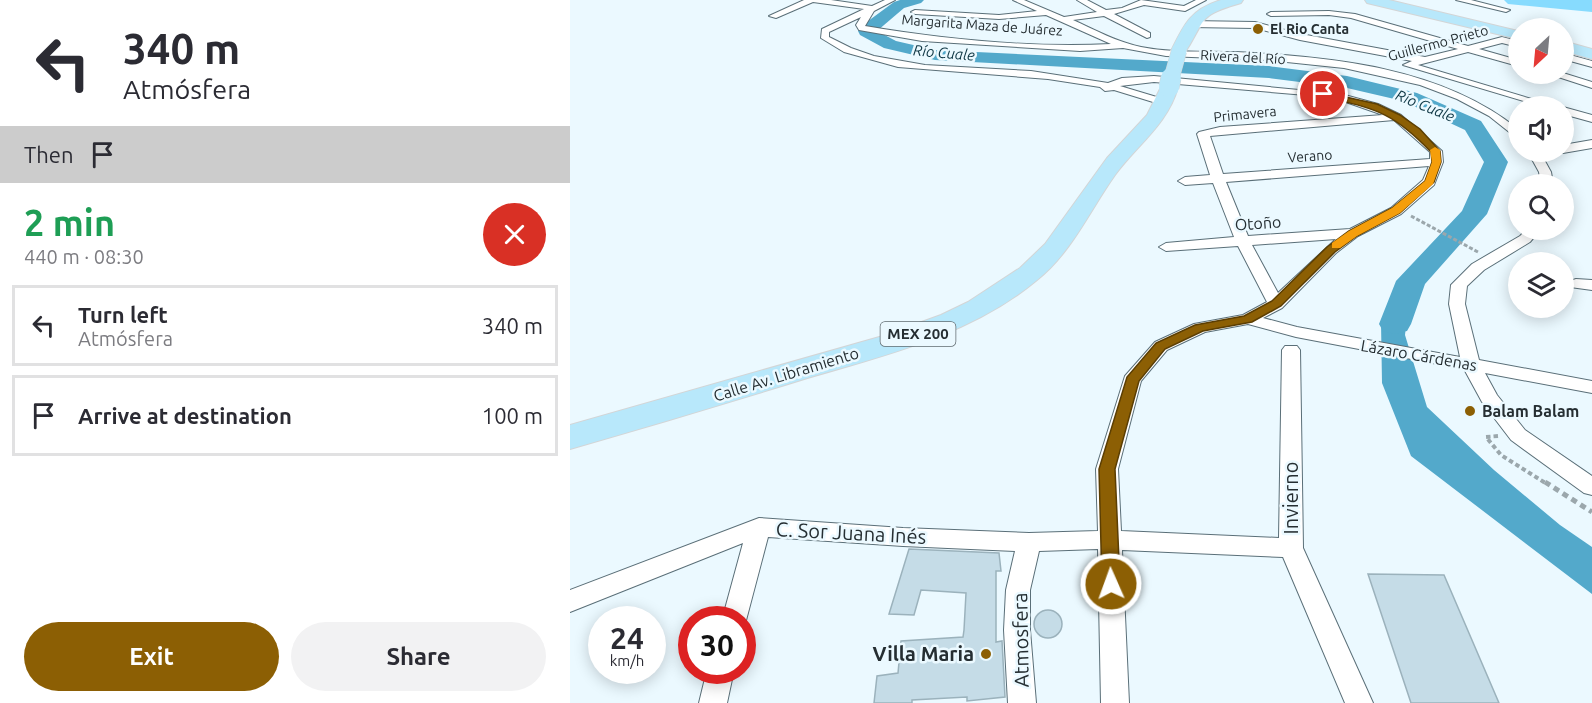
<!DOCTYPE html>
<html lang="en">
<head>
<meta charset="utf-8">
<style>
	body { margin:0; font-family:Ubuntu,sans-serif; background:#f2f2f3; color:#2b2b33; height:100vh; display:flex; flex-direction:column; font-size:22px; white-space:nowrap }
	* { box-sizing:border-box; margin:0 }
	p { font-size:20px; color:#7c7c81 }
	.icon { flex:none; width:33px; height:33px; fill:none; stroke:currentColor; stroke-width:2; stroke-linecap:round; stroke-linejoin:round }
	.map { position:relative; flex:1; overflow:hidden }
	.sheet { display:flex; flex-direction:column; background:#fff; width:570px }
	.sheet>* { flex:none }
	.hud { background:#fff; color:#2b2b33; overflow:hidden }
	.needle { width:39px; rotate:206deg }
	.fabs { position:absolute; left:938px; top:18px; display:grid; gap:12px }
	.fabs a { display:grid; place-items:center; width:66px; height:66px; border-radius:50%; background:#fff; box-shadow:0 3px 15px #0003; font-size:30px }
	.speed { position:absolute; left:18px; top:606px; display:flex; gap:12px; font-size:30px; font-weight:700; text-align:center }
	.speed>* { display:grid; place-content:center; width:78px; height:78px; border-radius:50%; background:#fff; box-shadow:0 3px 15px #0003; line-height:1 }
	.speed small { font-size:15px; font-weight:400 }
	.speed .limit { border:9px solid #d22; background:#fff; color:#111 }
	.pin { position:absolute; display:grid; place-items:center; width:51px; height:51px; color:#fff; margin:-26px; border:3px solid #fff; border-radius:50%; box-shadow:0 2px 6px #0007 }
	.me { position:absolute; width:66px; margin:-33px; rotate:358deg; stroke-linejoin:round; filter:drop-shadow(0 0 4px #0008) }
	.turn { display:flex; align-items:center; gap:21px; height:126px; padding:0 24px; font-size:27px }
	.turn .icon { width:78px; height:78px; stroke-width:2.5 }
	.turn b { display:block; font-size:42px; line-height:51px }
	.then { display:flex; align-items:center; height:57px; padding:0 24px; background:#0003; gap:12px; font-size:22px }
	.round { display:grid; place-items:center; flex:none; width:63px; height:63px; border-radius:32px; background:#f2f2f3 }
	.summary { display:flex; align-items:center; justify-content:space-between; height:102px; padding:0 24px }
	h1 { font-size:36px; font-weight:600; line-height:45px; color:#1e9e55 }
	.primary-button { display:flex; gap:12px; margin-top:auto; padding:12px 24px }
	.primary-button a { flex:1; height:69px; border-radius:36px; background:#8c5f04; color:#fff; font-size:24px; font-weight:600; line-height:69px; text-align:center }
	.primary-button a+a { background:#f2f2f3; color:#2b2b33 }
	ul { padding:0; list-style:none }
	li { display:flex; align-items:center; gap:18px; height:81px; margin:0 12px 9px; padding:0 12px; border:3px solid #e1e1e2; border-radius:0px }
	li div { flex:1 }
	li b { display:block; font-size:22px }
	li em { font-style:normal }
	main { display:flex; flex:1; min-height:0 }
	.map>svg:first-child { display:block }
</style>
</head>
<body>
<main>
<section class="sheet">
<div class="hud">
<div class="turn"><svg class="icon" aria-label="left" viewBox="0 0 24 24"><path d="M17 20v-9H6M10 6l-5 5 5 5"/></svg><div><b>340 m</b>Atmósfera</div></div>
<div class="then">Then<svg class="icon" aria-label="arrive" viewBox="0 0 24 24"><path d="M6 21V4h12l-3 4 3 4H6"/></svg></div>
</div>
<div class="summary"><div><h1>2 min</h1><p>440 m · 08:30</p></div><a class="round" style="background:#d93025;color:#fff"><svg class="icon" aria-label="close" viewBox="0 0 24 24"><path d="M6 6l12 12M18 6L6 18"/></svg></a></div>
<ul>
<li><svg class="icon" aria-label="left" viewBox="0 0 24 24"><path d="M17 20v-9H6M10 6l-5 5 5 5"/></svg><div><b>Turn left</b><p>Atmósfera</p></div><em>340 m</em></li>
<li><svg class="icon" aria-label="arrive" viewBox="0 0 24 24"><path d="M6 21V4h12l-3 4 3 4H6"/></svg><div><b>Arrive at destination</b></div><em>100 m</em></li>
</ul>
<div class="primary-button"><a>Exit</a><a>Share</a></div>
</section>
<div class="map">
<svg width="1022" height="703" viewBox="0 0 1022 703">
	<rect width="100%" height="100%" fill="#ebf9ff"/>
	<!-- green -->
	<path fill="#87dbfe" d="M934,0H1022V12L938,4Z"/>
	<!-- water -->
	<path fill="#53a9cb" d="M841,281L835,335L857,407L924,470L990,525L1022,547V594L841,456L812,383L811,322Z"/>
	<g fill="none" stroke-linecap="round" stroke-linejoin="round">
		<!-- river -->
		<path fill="#53a9cb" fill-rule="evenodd" d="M330,0H354L351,3L334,8L307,31L326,41L365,50L699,66L777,76L847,93L911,121L938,162L917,214L855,284L841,324L837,331L825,334L813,331L809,324L826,281L892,211L914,162L895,130L833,101L777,88L699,78L365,60L314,48L290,35L288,31L290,27L324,2Z"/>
	</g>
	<!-- building -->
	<path fill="#c5dce7" stroke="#9bb2bc" stroke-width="1.5" d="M339,549L429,553L431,571H426V642L432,641L435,697L397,701V697L342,700V703H304L307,676L328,673L331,641L393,637L394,630L396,593L351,590L344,615L319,614Z
		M798,574L874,575L929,703H841Z
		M464 624a14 14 0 1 1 28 0a14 14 0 1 1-28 0Z"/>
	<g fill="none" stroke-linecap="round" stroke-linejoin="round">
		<!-- street casing -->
		<g stroke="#5a6f78" stroke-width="2">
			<path id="street" d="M234,0H261L302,6L315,0H325L304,11L295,26C372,39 463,48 541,44L476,15L429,19L345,14L341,12L345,10L429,15L467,11L443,0H454L494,17L527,12L507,0H517L536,10L552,8L571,0L614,6L626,0H636L615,11L574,5L544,14L580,33V37L577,38L534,16L503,20C525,30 547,42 571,47C602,53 634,51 666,52C762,57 871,67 948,129V139L919,116L887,99L850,85L774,68L697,60L596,56L553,48L510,51L352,41L289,30L286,25L291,17L259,32V37L281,48L304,56L355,65L461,71L538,83L552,78L584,76L771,94L808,104L831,115L872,151L873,162L864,185L831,214L788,236L766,253L712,308L693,318L727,327L890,357L879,304L881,285L902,264L950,236L956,230H970L960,242L914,270L897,286L895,304L909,360L1022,381V393L915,373L927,395L955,430L1022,476V495L1014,493L941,440L912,402L894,369L726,337L678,324L635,332L597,350L571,381L548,469L551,531L709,538L712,350L715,346H727L730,350L733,548L803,703H775L713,557L552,550L559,703H531L528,549L469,551L460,590V630L466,703H438L434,630L436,590L445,551L333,546L198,537L174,628L172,620H152L173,543L0,612V590L189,518L333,528L459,533L528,531L526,469L555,376L585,342L624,324L673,315L697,302L668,246L596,251L589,247L596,243L664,237L643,183L615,185L608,181L615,177L640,175L627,134L629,132L650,127L813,115L770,100L736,95L584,82L550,86L600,101V105L596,106L544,90L535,91L530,87L478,79L328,67L274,52L251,38L252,29L294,9L243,2L206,18L199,16ZM824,120L860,152V159L653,174L640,136ZM859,166L853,180L821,208L780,229L678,236L656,182ZM766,239L708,293L682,245Z
				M886,0H901L940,10L936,12Z
				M759,11L785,14L898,46L932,37L948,41V47L932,43L909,49L948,60V66L898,52L848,65L985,106H970L833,65L842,61L730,40L685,28L620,27L616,24L620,21L685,22L731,34L855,57L888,49L781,18L759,15L701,16L697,14L701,12Z
				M993,53L1022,61V67L993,59Z
				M993,73L1022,82V88L979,74Z
				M993,107L1022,115V122L993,114Z
				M1022,140V148L993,153L989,152H993V145Z
				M958,152H970L981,172L983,184H971L969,172Z
				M1006,279L1022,280V290L1000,287L998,284L1000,281Z
				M137,670H164L157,703H129Z"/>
		</g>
		<!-- primary casing -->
		<g stroke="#d3d5d6" stroke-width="2">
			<path id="primary" d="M651,0H673L671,3C625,16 637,20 614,54H604L601,51C614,24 621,9 651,0Z
				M795,0H819L948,31V39L797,3Z
				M993,41L1022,49V59L993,51Z
				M599,82L605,83L608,87C598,124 567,145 545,175C520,210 502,252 467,280C400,336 312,356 231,380C154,404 77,427 0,449V425L313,336L371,315L398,302L450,268L475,244L537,158L577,115L593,83Z"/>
		</g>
		<!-- path-far2 -->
		<path stroke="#9ba7ac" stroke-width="3" stroke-dasharray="4 2" stroke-linecap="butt" d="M841,216L908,252"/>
		<!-- path-far1 -->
		<path stroke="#9ba7ac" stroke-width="4" stroke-dasharray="4.5 3" stroke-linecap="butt" d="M928,436L916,437L931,455L977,484"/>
		<!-- path -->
		<path stroke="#9ba7ac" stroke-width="5" stroke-dasharray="6 4.5" stroke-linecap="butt" d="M975,482L1022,512"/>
		<!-- street -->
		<use href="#street" fill="#fff" fill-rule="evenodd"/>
		<!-- primary -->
		<use href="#primary" fill="#b8e8fb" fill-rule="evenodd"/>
		<!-- primary-bridge-far1 casing -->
		<g stroke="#d3d5d6" stroke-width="16" stroke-linecap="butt">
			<path id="primary-bridge-far1" d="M601,80L609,51"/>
		</g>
		<!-- primary-bridge casing -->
		<g stroke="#d3d5d6" stroke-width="21" stroke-linecap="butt">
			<path id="primary-bridge" d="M599,87L601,78"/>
		</g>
		<!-- primary-bridge-far1 -->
		<use href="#primary-bridge-far1" stroke="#b8e8fb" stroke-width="15"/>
		<!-- primary-bridge -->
		<use href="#primary-bridge" stroke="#b8e8fb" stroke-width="20"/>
	</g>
	<!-- route -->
	<path fill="#8c5f04" stroke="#5b3e03" stroke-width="1.5" d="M753,92L807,104L830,115L850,129L870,151L871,162L864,182L830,213L787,236L765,252L711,306L682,322L633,331L595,349L569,381L545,469L550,584L548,590L541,592L534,590L532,584L529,469L557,377L586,343L625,325L674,316L702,301L757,247L779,231L822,208L855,181L862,162L861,152C821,110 804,109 751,96V93Z"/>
	<!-- slow -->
	<path fill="#f59e0b" d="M865,147L870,150L871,162L863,184L830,213L787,236L770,248H762V243L779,231L822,208L855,181L862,162L860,150Z"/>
	<!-- markers -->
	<g fill="#8c5f04" stroke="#ebf9ff" stroke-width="2">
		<circle cx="688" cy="29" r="6"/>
		<circle cx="900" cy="411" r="6"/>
		<circle cx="416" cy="654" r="6"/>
	</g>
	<g text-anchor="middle" stroke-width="5" stroke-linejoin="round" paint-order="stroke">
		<!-- far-street labels -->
		<g font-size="14" fill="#252e32" stroke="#ebf9ff">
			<text transform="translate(412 25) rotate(4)" y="5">Margarita Maza de Juárez</text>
			<text transform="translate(868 43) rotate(-15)" y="5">Guillermo Prieto</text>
			<text transform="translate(673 57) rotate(3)" y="5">Rivera del Río</text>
			<text transform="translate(675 114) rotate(-6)" y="5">Primavera</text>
			<text transform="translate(740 156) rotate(-4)" y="5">Verano</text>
		</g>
		<!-- far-poi labels -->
		<g font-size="14" font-weight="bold" fill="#252e32" stroke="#ebf9ff" text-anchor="start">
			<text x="700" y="34">El Rio Canta</text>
		</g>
		<!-- far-water labels -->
		<g font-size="15" font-style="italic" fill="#0e3644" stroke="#ebf9ff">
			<text transform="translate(374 53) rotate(5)" y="5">Río Cuale</text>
			<text transform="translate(855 106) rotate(22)" y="5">Río Cuale</text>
		</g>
		<!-- shield labels -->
		<rect fill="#ebf9ff" stroke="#606b70" stroke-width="1.5" x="310.5" y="322" width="75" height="24" rx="4.5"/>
		<g font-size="15" font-weight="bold" fill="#252e32">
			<text x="348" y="339">MEX 200</text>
		</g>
		<!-- street labels -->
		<g font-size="16" fill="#252e32" stroke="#ebf9ff">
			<text transform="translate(688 223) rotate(-4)" y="6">Otoño</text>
			<text transform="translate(849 355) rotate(10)" y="6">Lázaro Cárdenas</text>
			<text transform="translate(216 374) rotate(-17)" y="6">Calle Av. Libramiento</text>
		</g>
		<!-- poi labels -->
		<g font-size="16" font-weight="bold" fill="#252e32" stroke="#ebf9ff" text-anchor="start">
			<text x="912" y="417">Balam Balam</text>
		</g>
		<!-- near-street labels -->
		<g font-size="20" fill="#252e32" stroke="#ebf9ff">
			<text transform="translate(721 498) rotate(-90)" y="7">Invierno</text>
			<text transform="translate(281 533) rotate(3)" y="7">C. Sor Juana Inés</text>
			<text transform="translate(451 640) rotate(-91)" y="7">Atmosfera</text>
		</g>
		<!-- near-poi labels -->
		<g font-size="20" font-weight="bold" fill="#252e32" stroke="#ebf9ff" text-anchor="end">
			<text x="404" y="661">Villa Maria</text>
		</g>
	</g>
</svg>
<div class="fabs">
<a><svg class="needle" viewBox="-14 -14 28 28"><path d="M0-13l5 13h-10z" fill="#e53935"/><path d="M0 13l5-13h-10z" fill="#7c7c81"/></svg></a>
<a><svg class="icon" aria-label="sound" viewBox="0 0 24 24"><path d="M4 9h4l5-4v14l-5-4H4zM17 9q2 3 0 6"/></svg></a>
<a><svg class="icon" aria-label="search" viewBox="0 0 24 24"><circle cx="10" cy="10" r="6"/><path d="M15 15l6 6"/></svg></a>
<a><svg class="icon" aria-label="layers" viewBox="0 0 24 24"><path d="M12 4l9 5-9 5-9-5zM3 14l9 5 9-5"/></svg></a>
</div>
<div class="speed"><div>24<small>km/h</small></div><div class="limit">30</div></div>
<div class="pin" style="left:753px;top:94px;background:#d93025"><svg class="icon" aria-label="arrive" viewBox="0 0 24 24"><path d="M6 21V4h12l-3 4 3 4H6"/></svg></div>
<svg class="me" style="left:541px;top:584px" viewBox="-20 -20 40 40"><circle r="17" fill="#8c5f04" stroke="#fff" stroke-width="3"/><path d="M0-11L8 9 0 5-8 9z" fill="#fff"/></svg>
</div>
</main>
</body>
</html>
